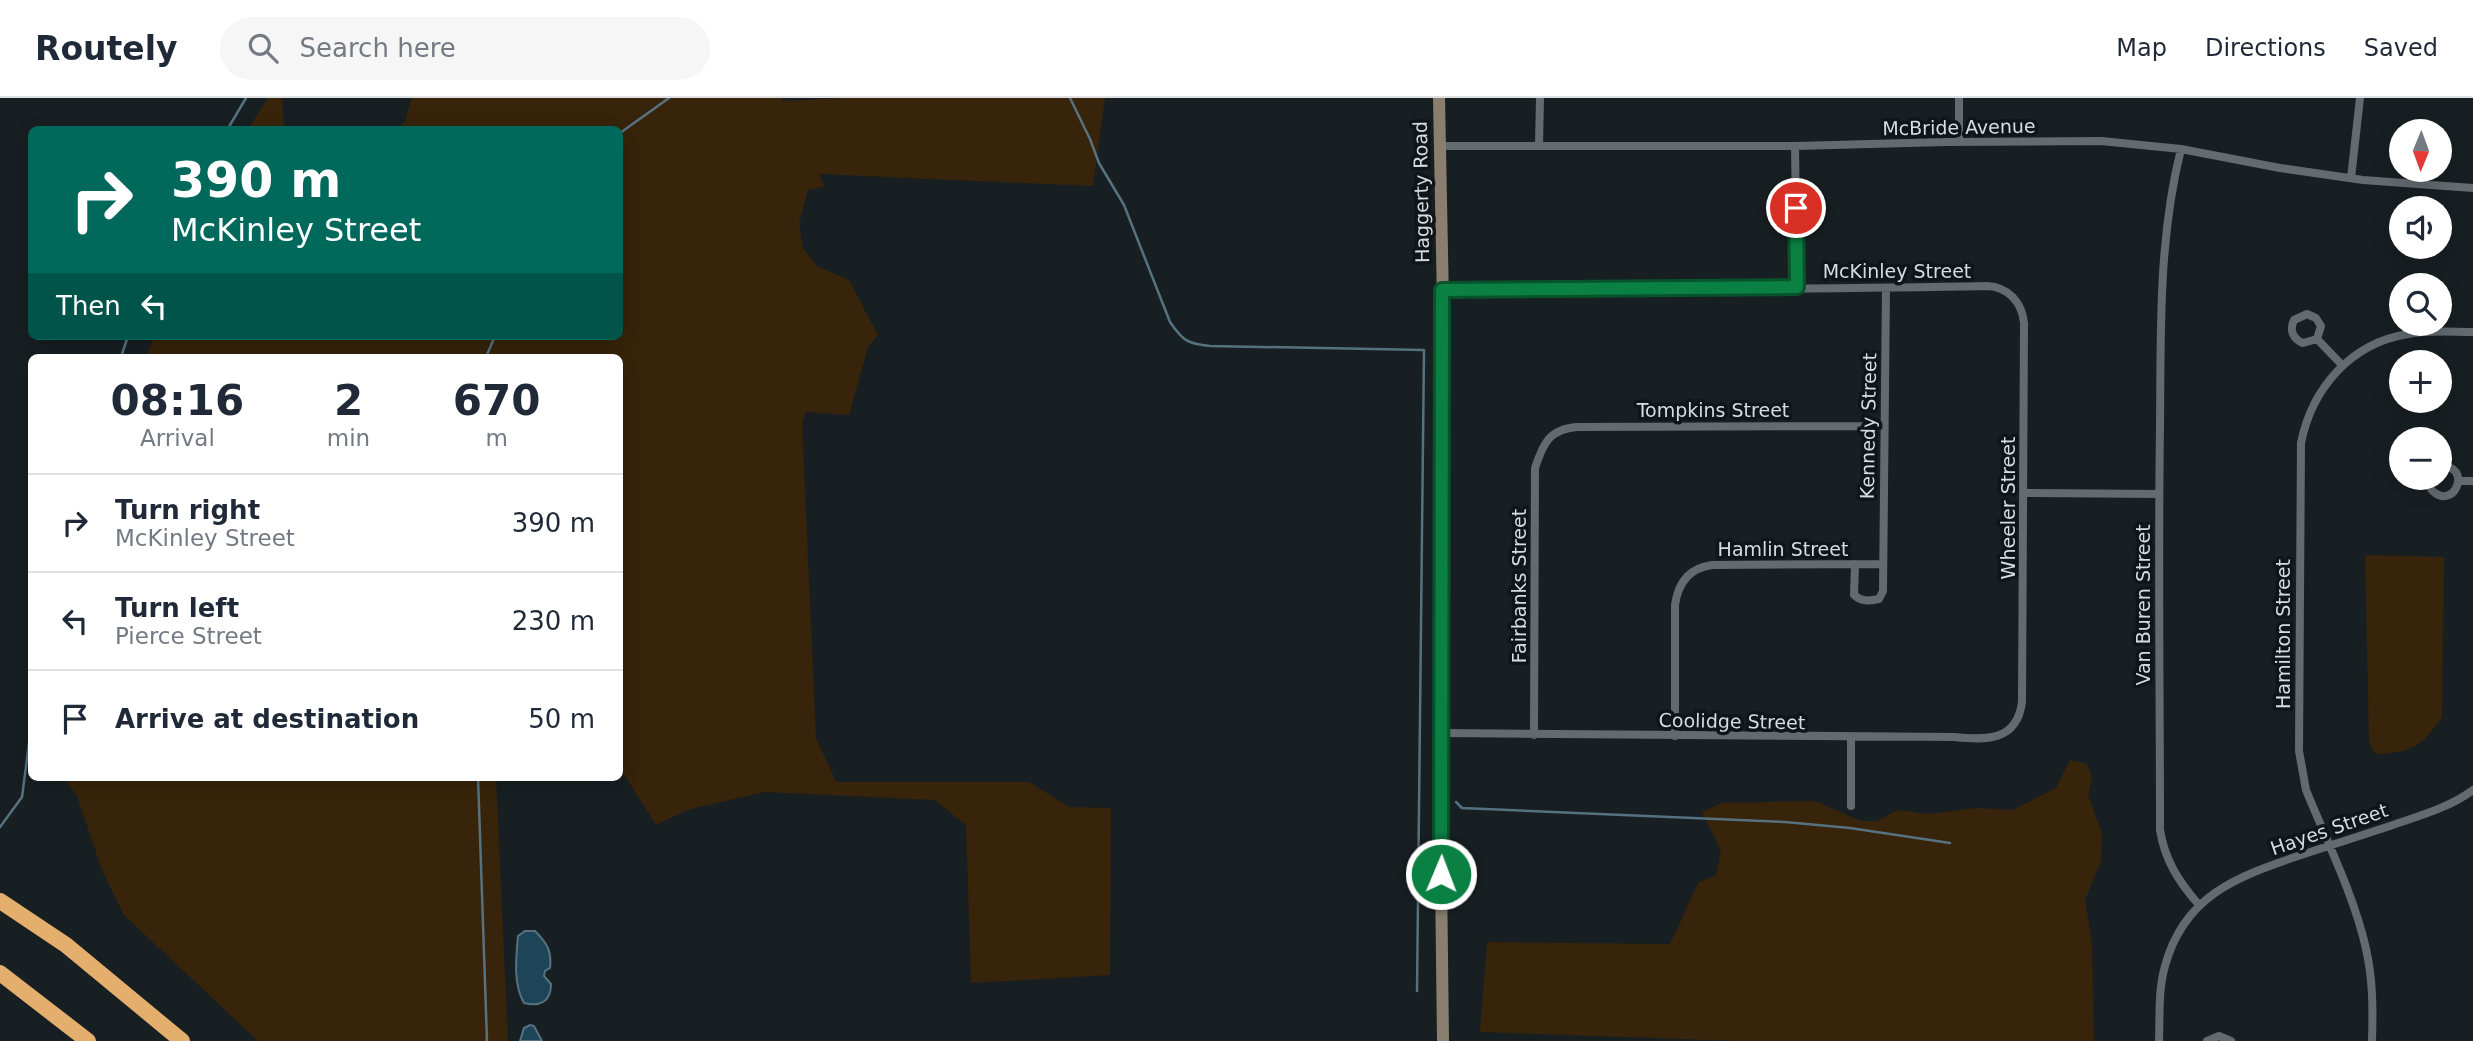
<!DOCTYPE html>
<html lang="en">
<head>
<meta charset="utf-8">
<style>
	body { margin:0; font-family:"DejaVu Sans",sans-serif; background:#f6f6f7; color:#1f2937; height:100vh; display:flex; flex-direction:column; font-size:26px; white-space:nowrap }
	* { box-sizing:border-box; margin:0 }
	p { font-size:23px; color:#747a83 }
	.icon { flex:none; width:38px; height:38px; fill:none; stroke:currentColor; stroke-width:2; stroke-linecap:round; stroke-linejoin:round }
	.map { position:relative; flex:1; overflow:hidden }
	.drawer { position:absolute; left:28px; top:256px; width:595px; height:427px; display:flex; flex-direction:column; background:#fff; border-radius:10px; box-shadow:0 4px 18px #0003 }
	.drawer>* { flex:none }
	.top-card { position:absolute; left:28px; top:28px; width:595px; height:214px; border-radius:10px; box-shadow:0 4px 18px #0003; background:#00695c; color:#fff; overflow:hidden }
	.needle { width:46px; rotate:181deg }
	.tools { position:absolute; left:2389px; top:21px; display:grid; gap:14px }
	.tools a { display:grid; place-items:center; width:63px; height:63px; border-radius:50%; background:#fff; box-shadow:0 4px 18px #0003; font-size:35px }
	.pin { position:absolute; display:grid; place-items:center; width:60px; height:60px; color:#fff; margin:-30px; border:4px solid #fff; border-radius:50%; box-shadow:0 2px 7px #0007 }
	.me { position:absolute; width:77px; margin:-38px; rotate:1deg; stroke-linejoin:round; filter:drop-shadow(0 0 5px #0008) }
	.turn { display:flex; align-items:center; gap:24px; height:147px; padding:0 28px; font-size:32px }
	.turn .icon { width:91px; height:91px; stroke-width:2.5 }
	.turn b { display:block; font-size:49px; line-height:60px }
	.then { display:flex; align-items:center; height:66px; padding:0 28px; background:#0003; gap:14px; font-size:26px }
	.eta { display:flex; justify-content:space-evenly; align-items:center; height:119px; text-align:center }
	.eta b { font-size:42px; font-weight:700; line-height:49px }
	ul { padding:0; list-style:none }
	li { display:flex; align-items:center; gap:21px; height:98px; padding:0 28px; border-top:2px solid #e0e1e3 }
	li div { flex:1 }
	li b { display:block; font-size:26px }
	li em { font-style:normal }
	header { display:flex; align-items:center; gap:42px; box-sizing:border-box; height:98px; padding:0 35px; background:#fff; border-bottom:2px solid #e0e1e3 }
	header strong { font-size:33px }
	nav { display:flex; gap:38px; margin-inline-start:auto; font-size:24px }
	.search { width:490px; height:63px; background:#f6f6f7; display:flex; align-items:center; gap:18px; box-sizing:border-box; padding:0 24px; border-radius:38px; color:#747a83; font-size:26px }
	.map>svg:first-child { display:block }
</style>
</head>
<body>
<header>
<strong>Routely</strong>
<div class="search"><svg class="icon" aria-label="search" viewBox="0 0 24 24"><circle cx="10" cy="10" r="6"/><path d="M15 15l6 6"/></svg>Search here</div>
<nav><a>Map</a><a>Directions</a><a>Saved</a></nav>
</header>
<div class="map">
<svg width="2473" height="943" viewBox="0 0 2473 943">
	<rect width="100%" height="100%" fill="#181f22"/>
	<!-- green -->
	<path fill="#37240a" d="M268,0H282L284,31H248Z
		M412,0H781L783,3L844,0H1105L1093,88L819,76L825,88L808,92L799,125L803,150L817,168L849,182L878,237L868,249L849,317L806,314L802,324L816,640L836,684H1029L1069,709L1111,710L1110,877L971,885L966,727L935,702L764,694L687,712L656,727L620,670V259H146L155,238H620V32L397,31L405,23Z
		M2365,457L2444,459L2442,619C2422,649 2410,655 2375,656L2369,643Z
		M2070,662L2087,666L2092,679L2088,697L2102,735L2101,763L2085,802L2092,846L2094,943H1737L1480,934L1487,844L1670,846L1698,785L1716,777L1721,752L1702,714L1722,705L1815,703L1861,723H1878L1897,712L1929,716L1978,710L2013,712L2056,690Z
		M63,679H496L508,943H258L124,817L102,772L77,698Z"/>
	<!-- water -->
	<path fill="#1e4557" stroke="#567280" stroke-width="2" d="M525,833H535C547,845 552,853 550,870L545,873L544,878L551,886C551,904 540,909 524,905C513,886 516,860 518,838Z
		M530,927L534,928L542,943H520L524,930Z"/>
	<g fill="none" stroke-linecap="round" stroke-linejoin="round">
		<!-- stream -->
		<path stroke="#567280" stroke-width="2.5" d="M1070,0L1090,41L1099,65L1124,107L1170,224C1183,243 1188,246 1210,248L1424,252L1417,893
			M227,32L246,0
			M620,35L669,0
			M121,259L128,238
			M486,259L495,238
			M478,679L487,943
			M1456,704L1462,710L1785,724L1850,730L1950,745
			M0,729L22,699L32,622"/>
		<!-- street -->
		<path stroke="#636b70" stroke-width="8" d="M1959,0V44
			M1539,47L1540,0
			M1441,48H1795L1946,44L2101,43L2181,51L2280,70L2363,82L2473,90
			M1795,48L1797,189
			M2181,51C2158,143 2161,235 2160,329C2158,463 2160,597 2160,732C2165,763 2179,784 2199,807
			M2351,80L2360,0
			M2317,241L2303,245C2293,241 2289,232 2294,222L2307,216L2316,220L2321,228L2317,241L2342,267
			M2428,380C2428,386 2429,391 2435,395C2456,410 2472,367 2440,368
			M2458,383H2473
			M2023,395L2159,396
			M1855,466L1854,497C1862,504 1869,503 1879,501L1883,493L1886,190
			M1442,635L1954,639C1985,642 2017,644 2022,604L2024,225C2022,204 2008,189 1987,188C1805,192 1624,191 1442,192
			M1534,637L1535,370C1543,346 1549,331 1577,329L1884,328
			M1675,638V507C1678,485 1689,470 1712,467L1883,466
			M1851,708V639
			M2159,943C2160,918 2158,892 2165,868C2184,798 2236,779 2298,758C2329,748 2359,738 2390,728C2418,718 2449,710 2473,692
			M2207,943L2219,938L2231,943
			M2372,943C2373,912 2373,881 2366,851C2355,800 2326,741 2306,692L2299,653L2301,345C2312,290 2351,245 2408,236C2429,232 2451,234 2473,234"/>
		<!-- secondary -->
		<path stroke="#8a7f6f" stroke-width="12" d="M1439,0L1443,205L1441,776L1443,943"/>
		<!-- highway -->
		<path stroke="#e4af6d" stroke-width="16" d="M0,803L66,847L182,943
			M0,875L88,943"/>
	</g>
	<g fill="none" stroke-linecap="round" stroke-linejoin="round">
		<!-- route casing -->
		<g stroke="#07532c" stroke-width="18">
			<path id="route" d="M1441,776L1442,192L1797,189L1796,110"/>
		</g>
		<!-- route -->
		<use href="#route" stroke="#0b8043" stroke-width="12"/>
	</g>
	<g text-anchor="middle" stroke-width="7" stroke-linejoin="round" paint-order="stroke">
		<!-- street labels -->
		<g font-size="19" fill="#d7dcde" stroke="#0f1519">
			<text transform="translate(1959 29) rotate(-1)" y="7">McBride Avenue</text>
			<text transform="translate(1421 94) rotate(-91)" y="7">Haggerty Road</text>
			<text x="1897" y="180">McKinley Street</text>
			<text x="1713" y="319">Tompkins Street</text>
			<text transform="translate(1868 328) rotate(-89)" y="7">Kennedy Street</text>
			<text transform="translate(2008 410) rotate(-90)" y="7">Wheeler Street</text>
			<text x="1783" y="458">Hamlin Street</text>
			<text transform="translate(1519 488) rotate(-90)" y="7">Fairbanks Street</text>
			<text transform="translate(2143 507) rotate(-90)" y="7">Van Buren Street</text>
			<text transform="translate(2283 536) rotate(-90)" y="7">Hamilton Street</text>
			<text transform="translate(1732 623) rotate(1)" y="7">Coolidge Street</text>
			<text transform="translate(2329 731) rotate(-19)" y="7">Hayes Street</text>
		</g>
	</g>
</svg>
<div class="tools">
<a><svg class="needle" viewBox="-14 -14 28 28"><path d="M0-13l5 13h-10z" fill="#e53935"/><path d="M0 13l5-13h-10z" fill="#747a83"/></svg></a>
<a><svg class="icon" aria-label="sound" viewBox="0 0 24 24"><path d="M4 9h4l5-4v14l-5-4H4zM17 9q2 3 0 6"/></svg></a>
<a><svg class="icon" aria-label="search" viewBox="0 0 24 24"><circle cx="10" cy="10" r="6"/><path d="M15 15l6 6"/></svg></a>
<a>+</a>
<a>−</a>
</div>
<div class="pin" style="left:1796px;top:110px;background:#d93025"><svg class="icon" aria-label="arrive" viewBox="0 0 24 24"><path d="M6 21V4h12l-3 4 3 4H6"/></svg></div>
<svg class="me" style="left:1441px;top:776px" viewBox="-20 -20 40 40"><circle r="17" fill="#0b8043" stroke="#fff" stroke-width="3"/><path d="M0-11L8 9 0 5-8 9z" fill="#fff"/></svg>
<div class="top-card">
<div class="turn"><svg class="icon" aria-label="right" viewBox="0 0 24 24"><path d="M7 20v-9h11M14 6l5 5-5 5"/></svg><div><b>390 m</b>McKinley Street</div></div>
<div class="then">Then<svg class="icon" aria-label="left" viewBox="0 0 24 24"><path d="M17 20v-9H6M10 6l-5 5 5 5"/></svg></div>
</div>
<section class="drawer">
<div class="eta">
<div><b>08:16</b><p>Arrival</p></div>
<div><b>2</b><p>min</p></div>
<div><b>670</b><p>m</p></div>
</div>
<ul>
<li><svg class="icon" aria-label="right" viewBox="0 0 24 24"><path d="M7 20v-9h11M14 6l5 5-5 5"/></svg><div><b>Turn right</b><p>McKinley Street</p></div><em>390 m</em></li>
<li><svg class="icon" aria-label="left" viewBox="0 0 24 24"><path d="M17 20v-9H6M10 6l-5 5 5 5"/></svg><div><b>Turn left</b><p>Pierce Street</p></div><em>230 m</em></li>
<li><svg class="icon" aria-label="arrive" viewBox="0 0 24 24"><path d="M6 21V4h12l-3 4 3 4H6"/></svg><div><b>Arrive at destination</b></div><em>50 m</em></li>
</ul>
</section>
</div>
</body>
</html>
